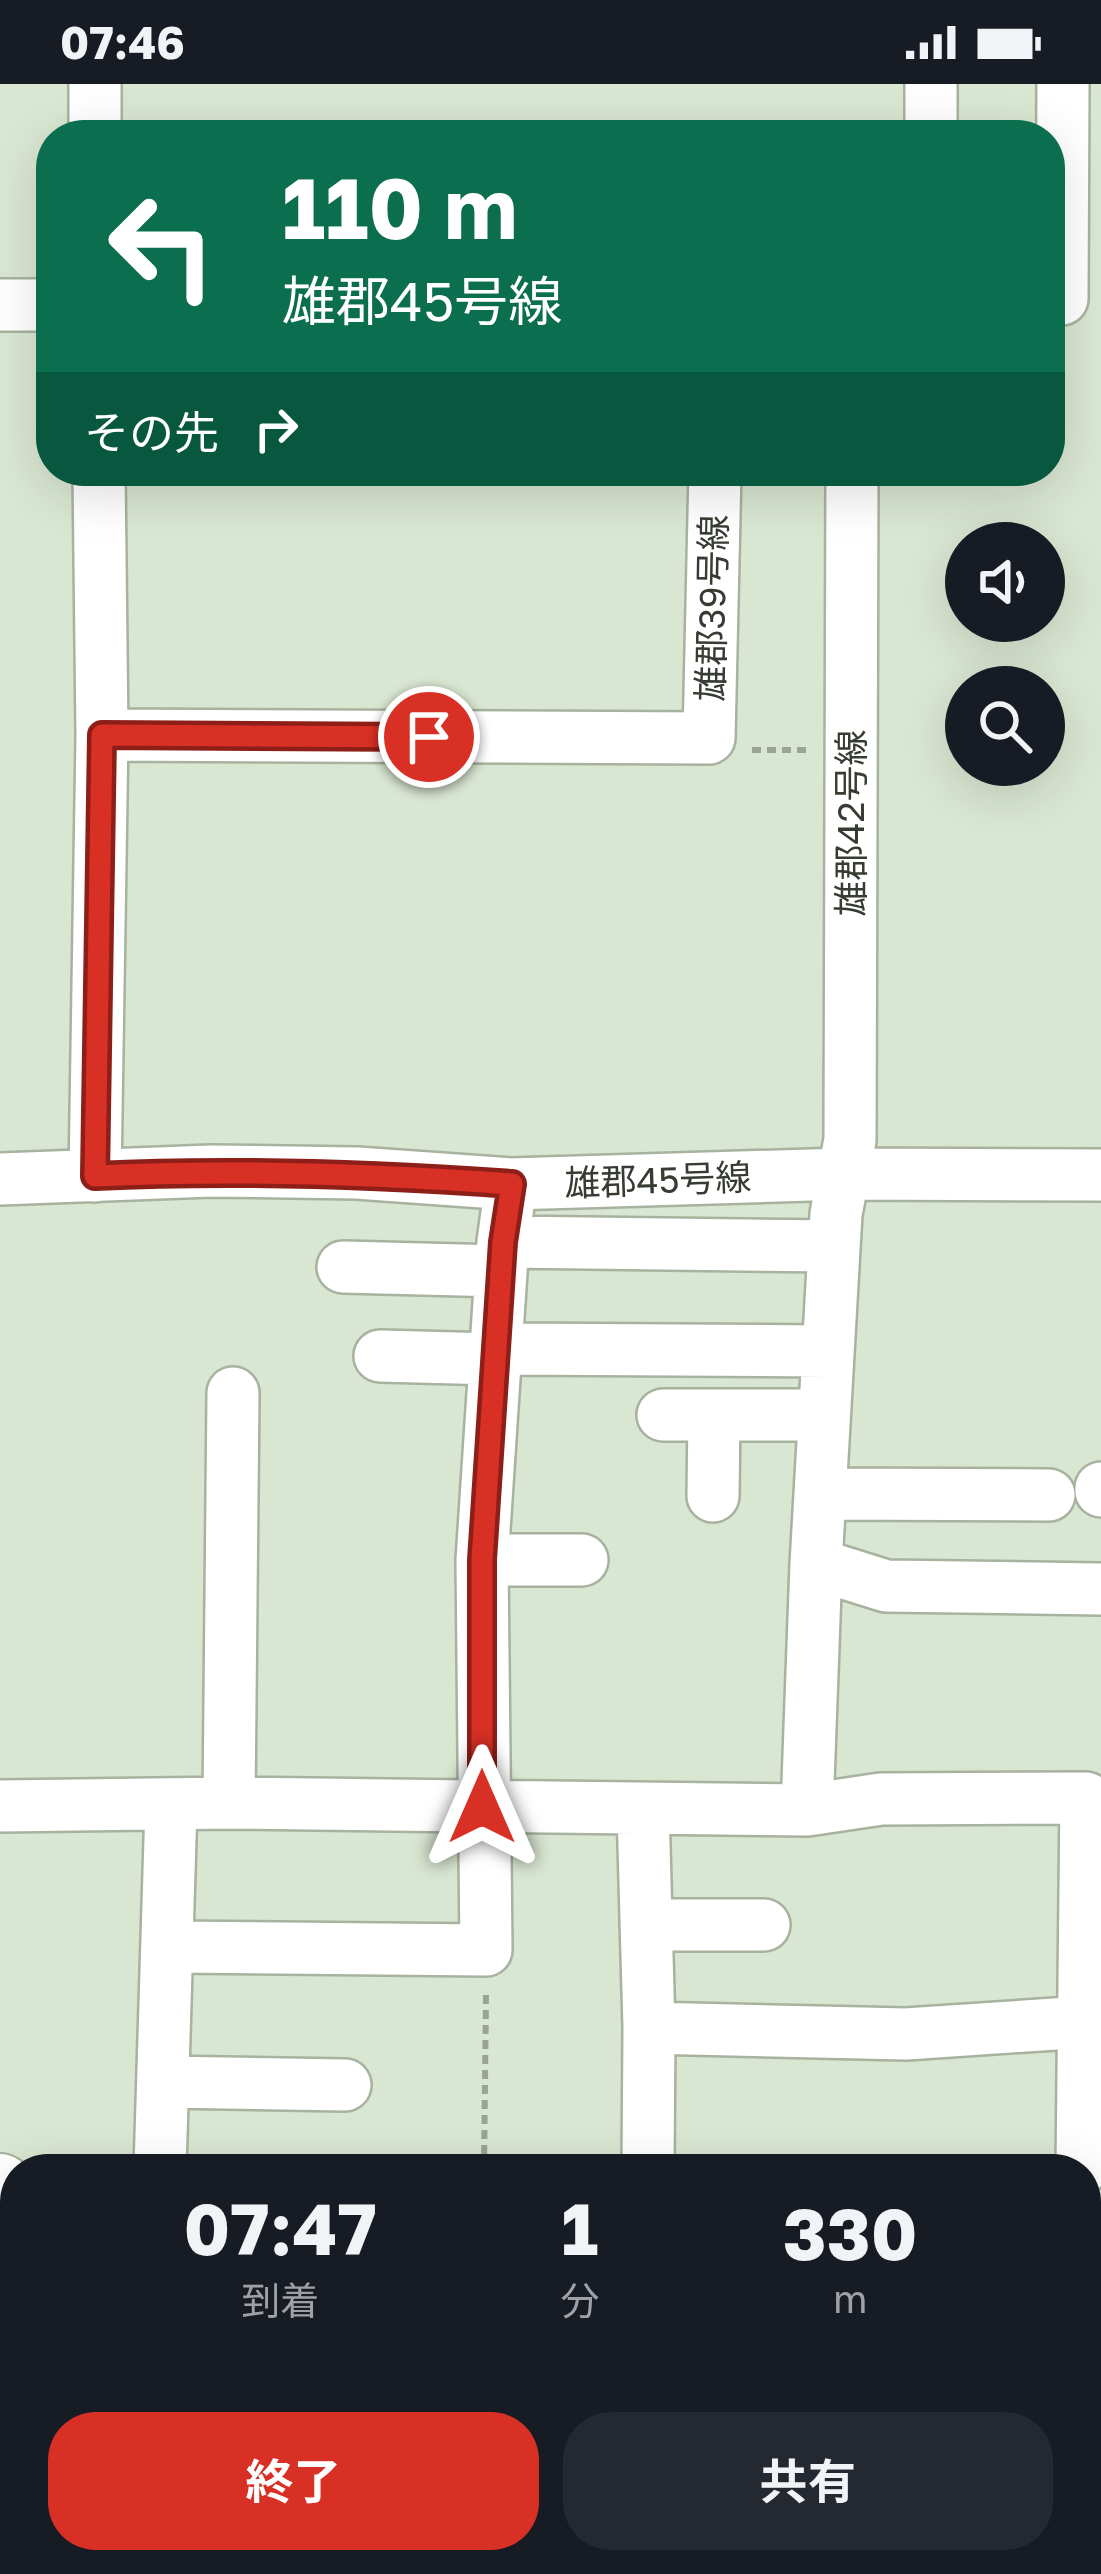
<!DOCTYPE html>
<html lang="ja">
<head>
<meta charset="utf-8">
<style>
	body { margin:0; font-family:"Golos Text","Noto Sans JP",sans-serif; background:#242831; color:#f1f3f6; height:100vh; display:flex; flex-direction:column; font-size:45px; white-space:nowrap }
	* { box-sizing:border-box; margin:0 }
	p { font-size:39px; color:#9ea1a6 }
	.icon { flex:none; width:66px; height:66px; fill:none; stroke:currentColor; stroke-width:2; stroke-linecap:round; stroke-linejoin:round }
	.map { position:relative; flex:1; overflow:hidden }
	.sheet { position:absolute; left:0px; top:2070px; width:1101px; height:420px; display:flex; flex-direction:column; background:#171b24; border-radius:48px 48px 0 0; box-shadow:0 12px 48px #0002 }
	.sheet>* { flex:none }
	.guide { position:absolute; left:36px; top:36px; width:1029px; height:366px; border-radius:48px; box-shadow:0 12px 48px #0002; background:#0b6e4f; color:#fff; overflow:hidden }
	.controls { position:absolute; left:945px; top:438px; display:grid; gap:24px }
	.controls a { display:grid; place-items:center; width:120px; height:120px; border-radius:50%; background:#171b24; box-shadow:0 12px 48px #0002; font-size:60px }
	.pin { position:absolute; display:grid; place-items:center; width:102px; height:102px; color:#fff; margin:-51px; border:6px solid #fff; border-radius:50%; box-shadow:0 3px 12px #0007 }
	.me { position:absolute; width:132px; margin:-66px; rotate:0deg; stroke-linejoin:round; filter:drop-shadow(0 0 9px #0008) }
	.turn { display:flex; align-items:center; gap:42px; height:252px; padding:0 48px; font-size:54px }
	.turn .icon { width:156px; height:156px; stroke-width:2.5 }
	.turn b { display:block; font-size:84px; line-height:102px }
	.then { display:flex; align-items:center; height:114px; padding:0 48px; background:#0003; gap:24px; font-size:45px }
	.eta { display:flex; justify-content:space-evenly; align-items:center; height:204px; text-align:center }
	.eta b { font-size:72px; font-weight:700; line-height:84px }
	.action { display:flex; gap:24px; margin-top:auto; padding:24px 48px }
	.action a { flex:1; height:138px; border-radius:48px; background:#d93025; color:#fff; font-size:48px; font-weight:700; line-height:138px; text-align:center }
	.action a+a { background:#242831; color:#f1f3f6 }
	.status { display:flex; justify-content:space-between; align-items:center; height:84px; padding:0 60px; background:#171b24; direction:ltr }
	.status svg { height:33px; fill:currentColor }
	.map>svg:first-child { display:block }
</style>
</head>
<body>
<div class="status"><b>07:46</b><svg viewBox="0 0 49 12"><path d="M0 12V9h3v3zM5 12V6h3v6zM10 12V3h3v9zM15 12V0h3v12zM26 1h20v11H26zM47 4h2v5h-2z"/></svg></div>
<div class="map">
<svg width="1101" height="2490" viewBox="0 0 1101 2490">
	<rect width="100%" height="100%" fill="#d9e6d1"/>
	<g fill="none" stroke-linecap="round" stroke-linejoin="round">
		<!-- minor casing -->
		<g stroke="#a7b29f" stroke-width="56">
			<path id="minor" d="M95,0V51
				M931,0V51
				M1062,215L1063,0
				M0,221H51
				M102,651L709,654L715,387
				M95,1092L102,651L99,387
				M0,1095L211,1087L357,1089L511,1100L843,1090L1101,1091
				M503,1158L834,1162
				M343,1183L501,1187
				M495,1265L828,1267
				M380,1272L495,1275
				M663,1331H824
				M1101,1404V1407
				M820,1410L1049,1411
				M713,1412L714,1331
				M482,1476H582
				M816,1480L886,1502L1101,1505
				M229,1719L233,1309
				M0,1722L229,1719L807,1726L881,1715L1086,1714L1082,2085
				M643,1725L649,1944L648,2085
				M807,1726L816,1480L836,1130L850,1056L852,387
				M646,1841H764
				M169,1863L486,1866L482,1476L503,1158L511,1100
				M649,1944L906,1950L1085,1938
				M163,1998L345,2001
				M160,2085L171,1722
				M0,2304H15
				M1018,2475V2490"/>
		</g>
		<!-- major casing -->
		<g stroke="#a7b29f" stroke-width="70">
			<path id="major" d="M1086,2332H1101
				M222,2490L240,2475"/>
		</g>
		<!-- highway casing -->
		<g stroke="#a7b29f" stroke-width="70">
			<path id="highway" d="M0,2103L15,2114
				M0,2191L15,2202
				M394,2475L417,2490
				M530,2475L556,2490"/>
		</g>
		<!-- path -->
		<path stroke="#9aa493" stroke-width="6" stroke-dasharray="9 6" stroke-linecap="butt" d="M752,666H810
			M484,2085L486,1911"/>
		<!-- minor -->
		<use href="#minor" stroke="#fff" stroke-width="51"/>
		<!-- major -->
		<use href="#major" stroke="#fff" stroke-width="66"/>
		<!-- highway -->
		<use href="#highway" stroke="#fff" stroke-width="66"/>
	</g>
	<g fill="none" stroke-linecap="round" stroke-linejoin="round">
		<!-- route casing -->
		<g stroke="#8d1f18" stroke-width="30">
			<path id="route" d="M429,653L102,651L95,1092C235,1085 372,1090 512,1100L503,1158L482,1476V1723"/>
		</g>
		<!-- route -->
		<use href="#route" stroke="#d93025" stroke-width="21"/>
	</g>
	<g text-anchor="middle" stroke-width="12" stroke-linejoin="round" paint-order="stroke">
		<!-- street labels -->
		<g font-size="36" fill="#373c33" stroke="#fff">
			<text transform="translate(712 524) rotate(-89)" y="13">雄郡39号線</text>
			<text transform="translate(851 739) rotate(-90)" y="13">雄郡42号線</text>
			<text transform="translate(658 1096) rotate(-2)" y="13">雄郡45号線</text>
		</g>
	</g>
</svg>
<div class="controls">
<a><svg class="icon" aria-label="sound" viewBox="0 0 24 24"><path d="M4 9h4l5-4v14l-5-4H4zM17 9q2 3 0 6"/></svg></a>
<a><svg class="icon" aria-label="search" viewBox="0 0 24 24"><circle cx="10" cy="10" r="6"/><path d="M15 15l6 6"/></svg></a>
</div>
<div class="pin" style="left:429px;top:653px;background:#d93025"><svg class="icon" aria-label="arrive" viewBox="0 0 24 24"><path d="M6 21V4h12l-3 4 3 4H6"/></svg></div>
<svg class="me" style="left:482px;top:1723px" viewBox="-20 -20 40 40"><path d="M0-17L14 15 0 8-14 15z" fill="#d93025" stroke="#fff" stroke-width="4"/></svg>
<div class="guide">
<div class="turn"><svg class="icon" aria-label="left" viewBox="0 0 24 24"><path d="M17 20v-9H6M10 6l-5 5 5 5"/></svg><div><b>110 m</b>雄郡45号線</div></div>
<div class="then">その先<svg class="icon" aria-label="right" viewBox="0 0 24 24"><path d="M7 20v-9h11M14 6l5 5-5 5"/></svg></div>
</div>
<section class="sheet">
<div class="eta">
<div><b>07:47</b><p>到着</p></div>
<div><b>1</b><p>分</p></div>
<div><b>330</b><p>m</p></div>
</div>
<div class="action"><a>終了</a><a>共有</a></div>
</section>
</div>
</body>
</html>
